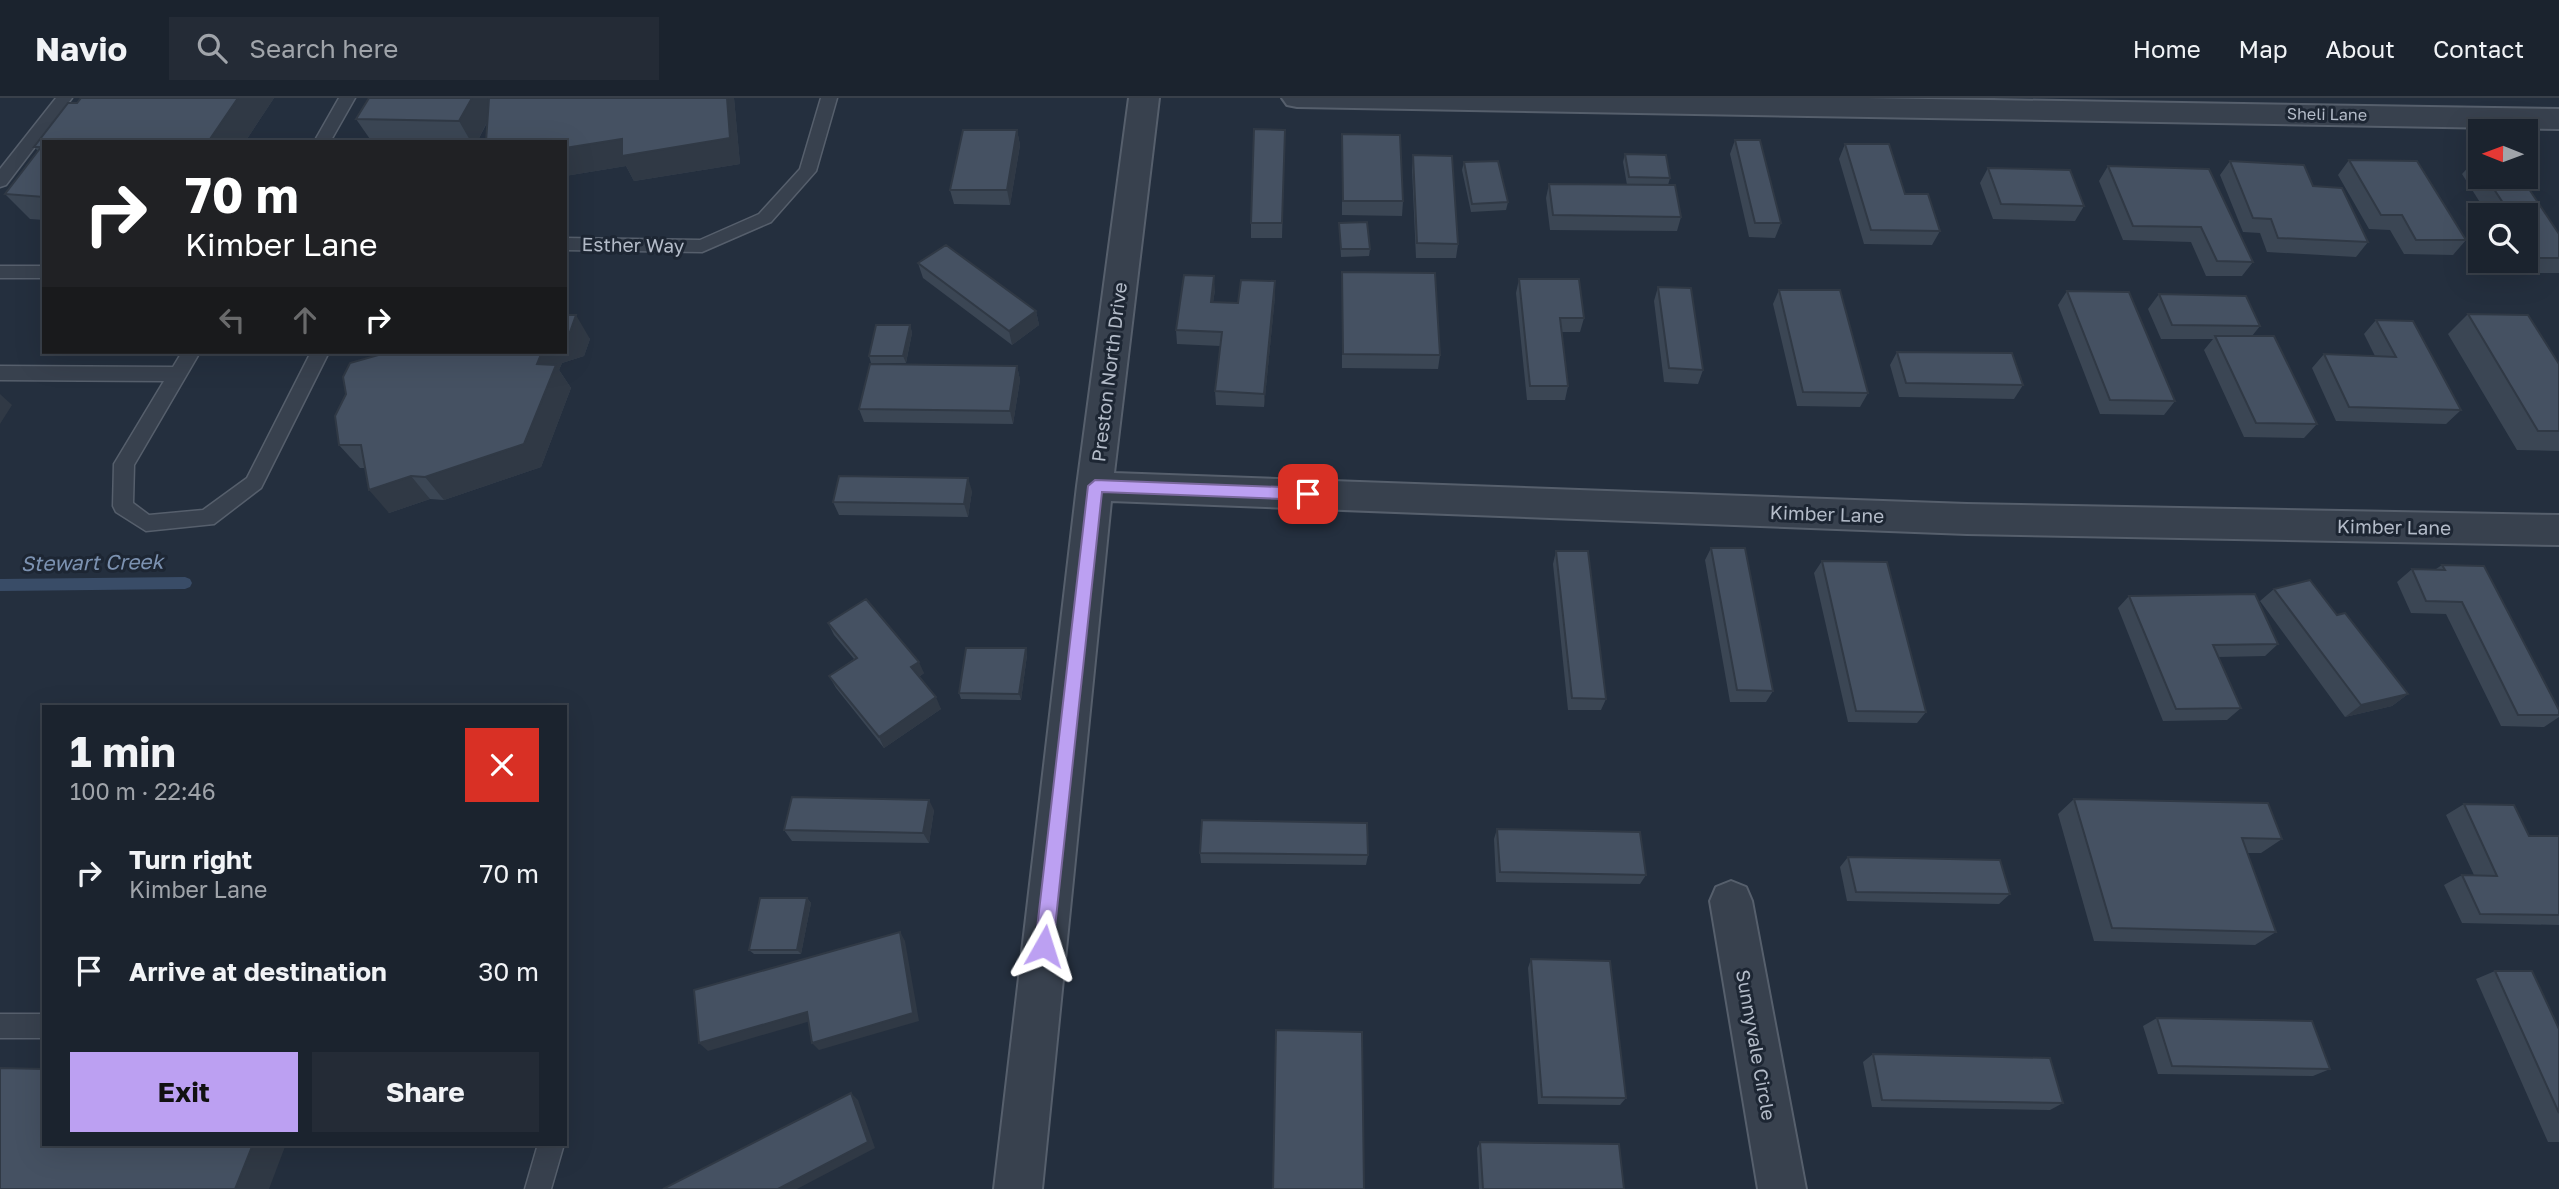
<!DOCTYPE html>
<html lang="en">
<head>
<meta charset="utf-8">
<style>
	body { margin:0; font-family:"Golos Text",sans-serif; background:#242b36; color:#f1f3f6; height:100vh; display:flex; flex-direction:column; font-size:26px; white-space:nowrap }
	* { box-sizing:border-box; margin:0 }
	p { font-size:23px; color:#a0a4aa }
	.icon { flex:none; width:38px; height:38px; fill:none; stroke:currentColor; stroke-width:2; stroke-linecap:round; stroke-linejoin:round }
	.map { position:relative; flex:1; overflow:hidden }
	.sheet { position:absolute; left:42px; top:607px; width:525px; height:441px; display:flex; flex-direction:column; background:#1b232e; border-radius:0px; box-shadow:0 7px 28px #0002,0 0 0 2px #39404a }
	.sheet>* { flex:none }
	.guide { position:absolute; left:42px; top:42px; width:525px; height:214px; border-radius:0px; box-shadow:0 7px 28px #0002,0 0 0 2px #39404a; background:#202124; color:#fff; overflow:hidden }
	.needle { width:46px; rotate:271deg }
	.tools { position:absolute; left:2468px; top:21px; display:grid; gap:14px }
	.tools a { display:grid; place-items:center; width:70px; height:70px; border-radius:0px; background:#1b232e; box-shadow:0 7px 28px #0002,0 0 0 2px #39404a; font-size:35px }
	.pin { position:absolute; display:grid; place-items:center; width:60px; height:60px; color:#fff; margin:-30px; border-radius:14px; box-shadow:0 4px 10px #0006 }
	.me { position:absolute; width:77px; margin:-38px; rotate:6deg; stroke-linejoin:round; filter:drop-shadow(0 0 5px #0008) }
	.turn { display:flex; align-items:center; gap:24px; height:147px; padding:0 28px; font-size:32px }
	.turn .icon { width:91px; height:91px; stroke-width:2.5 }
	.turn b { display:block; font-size:49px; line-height:60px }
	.lanes { display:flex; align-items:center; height:66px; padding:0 28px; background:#0003; justify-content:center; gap:35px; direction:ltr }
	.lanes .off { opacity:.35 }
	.round { display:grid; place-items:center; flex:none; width:74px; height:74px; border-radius:0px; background:#242b36 }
	.head { display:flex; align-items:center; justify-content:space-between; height:119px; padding:0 28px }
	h1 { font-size:42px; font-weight:700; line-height:52px }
	.cta { display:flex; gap:14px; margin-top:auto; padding:14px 28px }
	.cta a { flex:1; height:80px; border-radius:0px; background:#bca0f2; color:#111; font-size:28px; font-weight:700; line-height:80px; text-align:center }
	.cta a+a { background:#242b36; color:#f1f3f6 }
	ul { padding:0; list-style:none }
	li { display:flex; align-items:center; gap:21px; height:98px; padding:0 28px }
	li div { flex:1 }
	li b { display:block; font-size:26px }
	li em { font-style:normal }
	header { display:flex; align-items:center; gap:42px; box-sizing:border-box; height:98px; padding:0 35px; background:#1b232e; border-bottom:2px solid #39404a }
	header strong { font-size:33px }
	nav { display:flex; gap:38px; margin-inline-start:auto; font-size:24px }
	.search { width:490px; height:63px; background:#242b36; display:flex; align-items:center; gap:18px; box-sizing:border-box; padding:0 24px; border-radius:0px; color:#a0a4aa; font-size:26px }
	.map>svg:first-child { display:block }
</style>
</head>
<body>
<header>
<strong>Navio</strong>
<div class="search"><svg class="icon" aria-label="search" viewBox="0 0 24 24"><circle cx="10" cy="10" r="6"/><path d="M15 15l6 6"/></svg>Search here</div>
<nav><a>Home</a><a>Map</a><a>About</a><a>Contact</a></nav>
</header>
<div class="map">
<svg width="2559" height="1091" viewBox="0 0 2559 1091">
	<rect width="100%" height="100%" fill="#242f3e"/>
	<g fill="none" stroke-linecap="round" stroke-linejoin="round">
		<!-- stream -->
		<path fill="#394c67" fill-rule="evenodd" d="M185,479L190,481L192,485L190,489L185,491L0,493V481Z"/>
		<!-- service casing -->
		<g stroke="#565f6c" stroke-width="3">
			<path id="service" d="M56,0H72L6,87L0,89V71Z
				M339,0H355L330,44H314Z
				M821,0H837L816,73L771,124L702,154L565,152V140L700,142L759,116L800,71Z
				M0,168H44V180H0Z
				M182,254H200L134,367L133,405L149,417L203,412L247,380L311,254H329L261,390L214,426L146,433L116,414L113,408L114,366L164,283L0,282V268L173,269Z
				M0,916H44V940H0Z
				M538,1046H564L551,1091H525Z"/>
		</g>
		<!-- minor casing -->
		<g stroke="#565f6c" stroke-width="4">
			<path id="minor" d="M1129,0H1159L1114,375L1967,406L2559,417V447L1967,436L1111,403L1042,1091H994L1077,388Z
				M1282,0H1867L2559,11V31L1297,9L1287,7Z
				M1731,783L1746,789L1752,803L1806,1091H1758L1710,803L1716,789Z"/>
		</g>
		<!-- service -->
		<use href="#service" fill="#38414e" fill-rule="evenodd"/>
		<!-- minor -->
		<use href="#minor" fill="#38414e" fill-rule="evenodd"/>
	</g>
	<!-- wall -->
	<path fill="#3b4654" d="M81,0H274L245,44H44V122L30,121L5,96L38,53L34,49L68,5H77Z
		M369,0H734L740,66L634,83L626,68L565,78V44L488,23L477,44H372L356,21Z
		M1017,32L1020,47L1010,107L954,106L950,92Z
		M1285,32L1282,140H1251V125Z
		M1342,36L1403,103L1402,118L1342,117Z
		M1735,42L1781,125L1775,140L1749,139L1730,56Z
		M1845,46L1905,96L1940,133L1932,147L1864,146L1839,61Z
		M1625,56L1670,80L1668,87L1681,119L1677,133L1550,132L1546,100L1549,86L1627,87L1623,64Z
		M1413,57L1458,146L1456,160H1416L1412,72Z
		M2349,62L2466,142L2453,157L2404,156L2390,132L2369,131L2338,77Z
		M2475,62H2480V79H2521L2559,136V175H2525L2517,163H2525V117H2488L2462,76Z
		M2230,63L2313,88L2368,144L2356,159L2267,154L2260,135L2243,134L2220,77Z
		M1464,64L1508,104L1506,112L1471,114L1462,72Z
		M2108,68L2253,164L2242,178H2206L2191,144L2123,142L2099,83Z
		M1988,70L2084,108L2075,123L1993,121L1980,85Z
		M1339,125L1370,151L1369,158L1341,159Z
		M918,165L1036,213L1039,227L1012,247L923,180Z
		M1342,174L1440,257L1438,271L1342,270Z
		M1519,181L1584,220L1580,234H1561L1568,288L1565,302H1527L1516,195Z
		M1275,183V198L1264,309L1216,307L1215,293L1220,248L1177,246L1176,232L1215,192L1213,204L1238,205Z
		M1658,189L1703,272L1698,286L1664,284L1654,203Z
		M1779,192L1868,295L1860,309L1797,308L1773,206Z
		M2067,193L2175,303L2164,317L2100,316L2058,207Z
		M2159,196L2260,228L2252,238L2317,326L2304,340L2244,339L2204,252L2213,241H2161L2148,211Z
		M565,214L590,241L584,258L562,265L559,272L571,290L541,369L444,402L430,401L389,415L365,370H360L339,347L382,256L565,254Z
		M2468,216L2559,266V353L2517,352L2448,236Z
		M2376,222L2461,312L2446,326L2336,323L2312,270L2324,256L2375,258L2364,236Z
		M910,227L912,235L906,265H871L869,258Z
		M1897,254L2023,287L2014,301L1899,299L1890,267Z
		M1017,268L1020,282L1013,326L864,324L859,311Z
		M972,393L968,419L839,417L833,404Z
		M1711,450L1773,593L1766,604H1730L1705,462Z
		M1556,453L1606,601L1601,612H1568L1553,466Z
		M1822,463L1926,614L1917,625L1848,624L1814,475Z
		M2442,467L2559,612V619L2544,629L2501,628L2446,516L2411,515L2397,484L2412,471H2436Z
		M2274,491L2337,517L2408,596L2392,608L2345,619L2260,503Z
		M2129,498L2278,546L2265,558L2218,559L2241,610L2227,622L2163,623L2118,510Z
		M828,525L924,575L919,579L941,611L884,650L836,590L829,578L854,561L834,537Z
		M1026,550L1027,557L1021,602L961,601L959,595Z
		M2074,701L2282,741L2261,755H2247L2276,834L2255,847L2094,843L2058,716Z
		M2464,706L2529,738H2559V827L2462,825L2444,787L2462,777H2474L2446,717Z
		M934,712L929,745L792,743L784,732Z
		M1497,731L1646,777L1640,786L1496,784L1494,741Z
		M1200,755L1368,757L1366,767L1201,765Z
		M1848,759L2010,796L1999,806L1847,803L1840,769Z
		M807,800L811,805L801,856H754L749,852Z
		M1531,861L1626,1000L1620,1007L1538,1006L1528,870Z
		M2495,873L2559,931V1044H2548L2476,881Z
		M2157,920L2330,971L2313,978L2158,976L2143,928Z
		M1873,956L2063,1005L2050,1012L1872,1009L1863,964Z
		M1480,1044L1624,1091H1479L1477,1050Z"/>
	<!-- shaded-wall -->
	<path fill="#303945" d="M238,0H274L245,44H208Z
		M472,0H499L477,44H471L459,23Z
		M727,0H734L740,66L634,83L626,68L565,78V50Z
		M1017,32L1020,47L1010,107L1007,92Z
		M1214,178L1215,192L1211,218V204Z
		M1275,183V198L1264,309V296Z
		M1036,213L1039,227L1012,247L1009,233Z
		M565,214L572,226L576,217L590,241L584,258L562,265L559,272L571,290L541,369L444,402L425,379L537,266L542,254H565Z
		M910,227L912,235L906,265L903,258Z
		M1017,268L1020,282L1013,326L1010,313Z
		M0,296L12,307L0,326Z
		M411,378L430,401L389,415L369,392Z
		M968,380L972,393L968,419L964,406Z
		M1026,550L1027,557L1021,602L1019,596Z
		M919,564L924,575L916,581L911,569Z
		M2408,596L2392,608L2345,619L2361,607Z
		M936,599L941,611L884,650L879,639Z
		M929,702L934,712L929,745L923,735Z
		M807,800L811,805L801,856L797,852Z
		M900,834L905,843L919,923L819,952L812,945Z
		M807,914L814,922L708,953L699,945Z
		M851,995L858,1002L875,1050L797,1091H778Z
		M253,1046H286L269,1091H235Z"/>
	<!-- building -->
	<path fill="#455162" stroke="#303945" stroke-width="2" d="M81,0H238L208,44H44V99L5,96L41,49H34L68,5H77Z
		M369,0H472L459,23L356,21Z
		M489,0H727L730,40L622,58V41L565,50V44H486Z
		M1254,31L1285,32L1282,125H1251Z
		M963,32H1017L1007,92H950Z
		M1342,36L1400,37L1403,103H1343Z
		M1735,42H1760L1781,125H1755Z
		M1845,46H1889L1905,96H1928L1940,133L1871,132Z
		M1625,56L1666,57L1670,80L1629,79Z
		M1413,57L1452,58L1458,146L1417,145Z
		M2349,62L2417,63L2466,142H2416L2402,117H2381Z
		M2475,62H2480V69Z
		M1498,63L1508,104L1472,106L1464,64Z
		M2230,63L2304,67L2313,88L2342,90L2368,144L2278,140L2271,121L2253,120Z
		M2108,68L2209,71L2253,164L2217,163L2201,129L2133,128Z
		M1988,70L2070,72L2084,108L2001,106Z
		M2486,79H2521L2559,136V160H2539L2525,139V117H2511Z
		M1549,86L1675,87L1681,119L1553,117Z
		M1367,124L1370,151H1341L1339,125Z
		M946,147L1036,213L1009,233L918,165Z
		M1342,174L1435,175L1440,257L1343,256Z
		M1184,177L1214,178L1211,204L1238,205L1241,182L1275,183L1264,296L1215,293L1222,234L1176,232Z
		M1519,181H1579L1584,220H1560L1568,288H1530Z
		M1658,189L1691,190L1703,272L1669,270Z
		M1779,192H1840L1868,295L1803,294Z
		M2067,193L2129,194L2175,303L2110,302Z
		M2159,196L2246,198L2260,228L2172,227Z
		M2468,216L2528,217L2559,266V333H2538Z
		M565,217H576L570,234L565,235Z
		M2376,222L2413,223L2461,312L2349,309L2324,256L2396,259Z
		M876,227H910L903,258H869Z
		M2215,238H2274L2317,326L2256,325Z
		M382,254H542L537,266L556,267L524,346L425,379L411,378L369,392L361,347H339L335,318L346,296L343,279L350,265L382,256Z
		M1897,254L2012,255L2023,287L1906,285Z
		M870,266L1017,268L1010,313L859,311Z
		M839,378L968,380L964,406L833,404Z
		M1711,450H1745L1773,593L1737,592Z
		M1556,453H1588L1606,601L1572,600Z
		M1822,463L1887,464L1926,614L1856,613Z
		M2442,467L2484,468L2559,612V617H2518L2462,504L2426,503L2412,471L2445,472Z
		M2310,482L2337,517L2345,515L2408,596L2361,607L2274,491Z
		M2255,496L2278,546L2213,547L2241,610L2176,611L2129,498Z
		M866,501L919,564L911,569L936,599L879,639L829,578L857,560L828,525Z
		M966,550H1026L1019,596L959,595Z
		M792,699L929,702L923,735L784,732Z
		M2074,701L2268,705L2282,741L2242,740L2276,834L2112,830Z
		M2464,706L2514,707L2529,738H2559V817L2480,816L2462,777L2497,778Z
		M1202,722L1367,725L1368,757L1200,755Z
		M1497,731L1640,734L1646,777L1500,774Z
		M1848,759L2000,762L2010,796L1856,794Z
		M760,800H807L797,852H749Z
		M900,834L913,915L812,945L807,914L699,945L694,892Z
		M1531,861L1610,863L1626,1000L1542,999Z
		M2495,873H2532L2559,931V1015Z
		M2157,920L2312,923L2330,971L2172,968Z
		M1276,932L1362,934L1364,1091H1273Z
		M1873,956L2050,960L2063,1005L1882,1002Z
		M0,970L44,971V1046H253L235,1091H0Z
		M851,995L868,1044L778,1091H663Z
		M1480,1044L1619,1046L1624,1091H1483Z"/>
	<!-- route -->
	<path fill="#bca0f2" stroke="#7a689d" stroke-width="2" d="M1095,382L1308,390L1316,396L1308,402L1102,394L1053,848L1051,854L1044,856L1038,854L1035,848L1088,388Z"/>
	<g text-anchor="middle" stroke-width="6" stroke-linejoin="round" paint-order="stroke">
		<!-- far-street labels -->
		<g font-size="16" fill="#b4bcc9" stroke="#1d2633">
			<text transform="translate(2327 16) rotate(1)" y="6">Sheli Lane</text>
		</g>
		<!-- street labels -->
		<g font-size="19" fill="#b4bcc9" stroke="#1d2633">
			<text transform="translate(633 147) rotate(1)" y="7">Esther Way</text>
			<text transform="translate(1109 274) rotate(-83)" y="7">Preston North Drive</text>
			<text transform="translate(1827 416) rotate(2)" y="7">Kimber Lane</text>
			<text transform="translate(2394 429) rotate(1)" y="7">Kimber Lane</text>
			<text transform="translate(1756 947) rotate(80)" y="7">Sunnyvale Circle</text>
		</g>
		<!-- water labels -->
		<g font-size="21" font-style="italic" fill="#7c92b1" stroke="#1d2633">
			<text transform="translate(92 465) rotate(-1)" y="7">Stewart Creek</text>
		</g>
	</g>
</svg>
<div class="tools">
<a><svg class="needle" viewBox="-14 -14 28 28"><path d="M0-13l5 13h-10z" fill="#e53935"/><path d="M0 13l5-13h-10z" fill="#a0a4aa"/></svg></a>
<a><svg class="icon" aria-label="search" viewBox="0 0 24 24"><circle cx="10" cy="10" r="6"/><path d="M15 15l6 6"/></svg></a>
</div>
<div class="pin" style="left:1308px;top:396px;background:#d93025"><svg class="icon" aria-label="arrive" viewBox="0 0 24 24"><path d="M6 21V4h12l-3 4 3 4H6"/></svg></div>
<svg class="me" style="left:1044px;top:848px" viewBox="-20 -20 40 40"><path d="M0-17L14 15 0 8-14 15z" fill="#bca0f2" stroke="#fff" stroke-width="4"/></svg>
<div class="guide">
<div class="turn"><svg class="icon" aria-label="right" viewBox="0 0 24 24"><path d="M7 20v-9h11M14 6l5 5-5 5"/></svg><div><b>70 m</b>Kimber Lane</div></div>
<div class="lanes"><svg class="icon off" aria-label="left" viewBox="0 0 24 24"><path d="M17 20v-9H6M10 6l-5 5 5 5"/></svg><svg class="icon off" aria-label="ahead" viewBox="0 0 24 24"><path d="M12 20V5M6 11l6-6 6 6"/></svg><svg class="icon" aria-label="right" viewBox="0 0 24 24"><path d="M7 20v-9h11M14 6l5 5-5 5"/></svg></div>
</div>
<section class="sheet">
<div class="head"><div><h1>1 min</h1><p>100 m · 22:46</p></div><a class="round" style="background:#d93025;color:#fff"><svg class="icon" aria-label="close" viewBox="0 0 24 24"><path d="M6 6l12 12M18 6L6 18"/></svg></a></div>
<ul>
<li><svg class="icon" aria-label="right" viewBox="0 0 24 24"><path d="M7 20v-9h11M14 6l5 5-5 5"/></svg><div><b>Turn right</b><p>Kimber Lane</p></div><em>70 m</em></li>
<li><svg class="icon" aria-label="arrive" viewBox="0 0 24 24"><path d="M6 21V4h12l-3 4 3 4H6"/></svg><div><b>Arrive at destination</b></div><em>30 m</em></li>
</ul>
<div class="cta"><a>Exit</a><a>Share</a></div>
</section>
</div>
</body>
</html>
